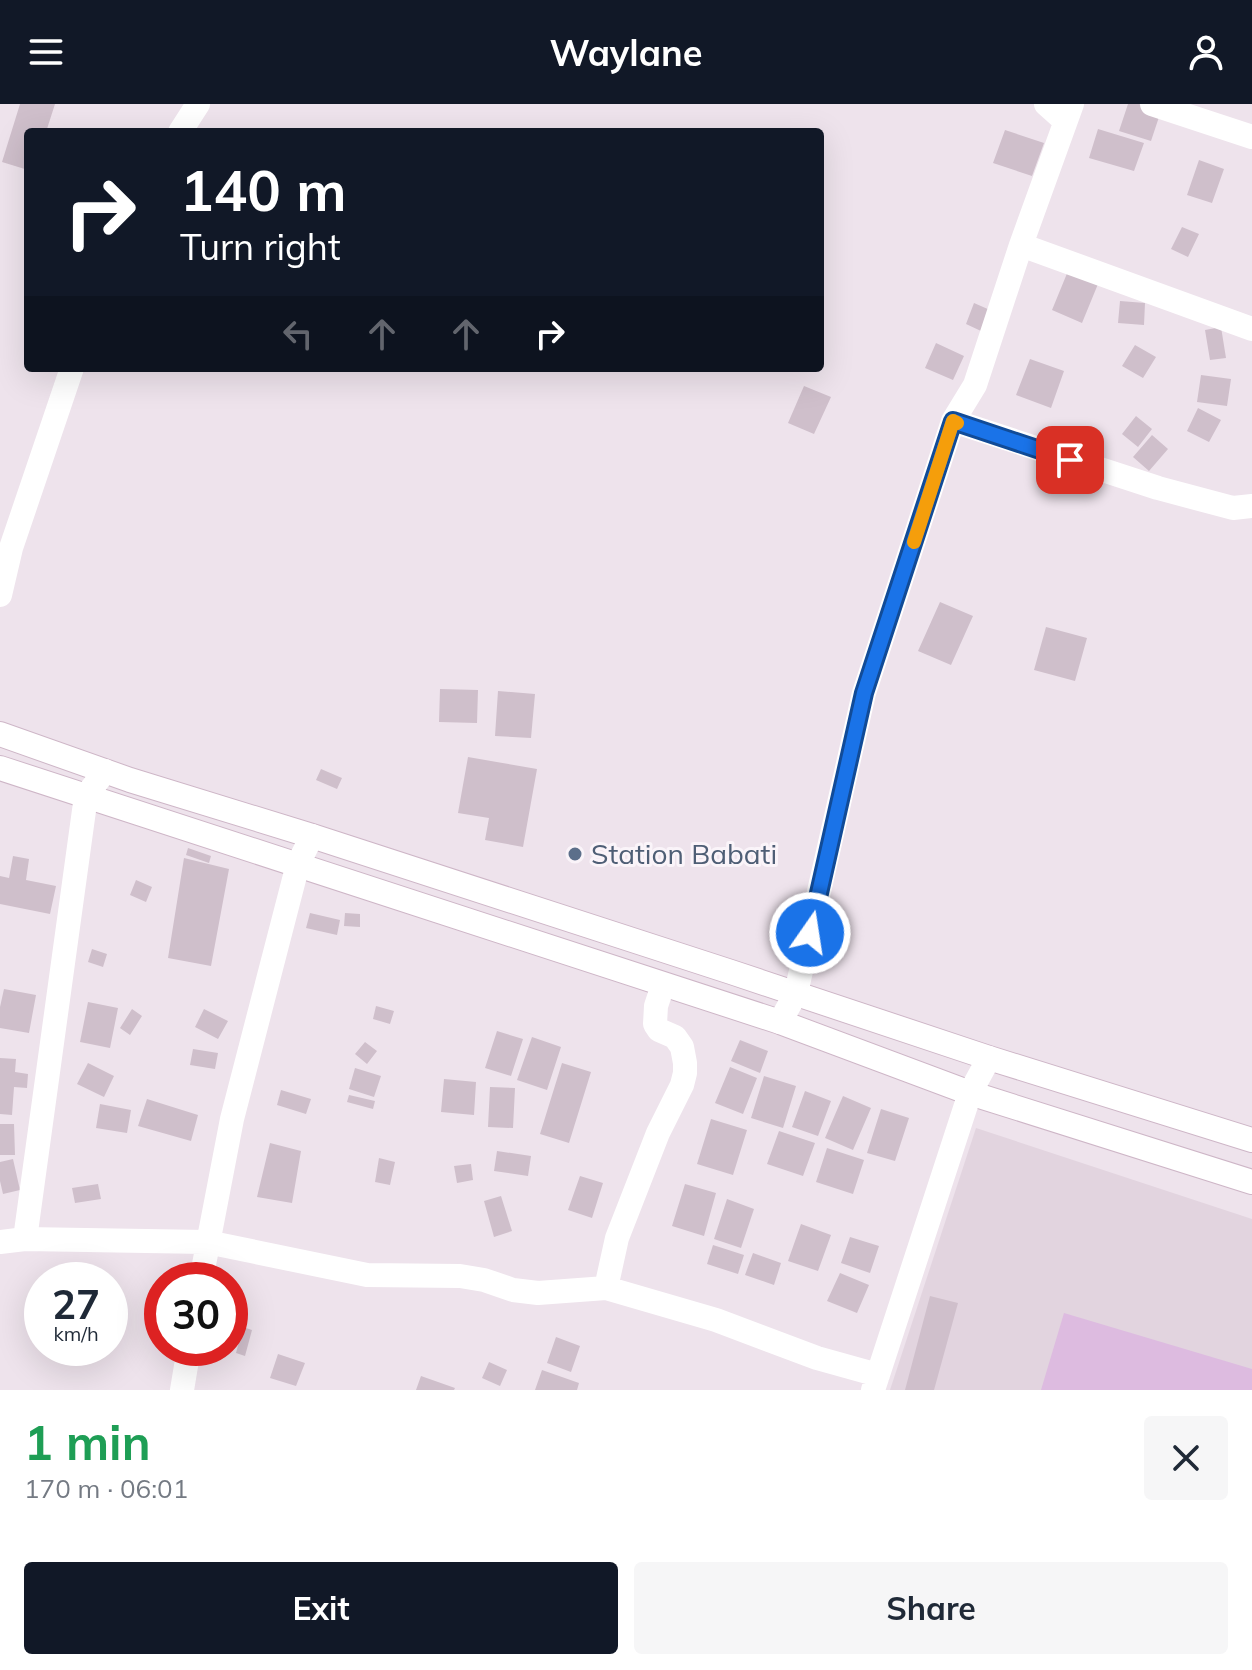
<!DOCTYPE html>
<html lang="en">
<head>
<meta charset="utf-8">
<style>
	body { margin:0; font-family:Mulish,sans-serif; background:#f6f6f7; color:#1f2937; height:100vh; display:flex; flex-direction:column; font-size:30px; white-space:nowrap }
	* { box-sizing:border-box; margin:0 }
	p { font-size:26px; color:#747a83 }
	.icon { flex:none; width:44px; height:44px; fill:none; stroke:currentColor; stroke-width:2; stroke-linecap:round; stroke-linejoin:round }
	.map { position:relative; height:1286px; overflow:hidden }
	.drawer { display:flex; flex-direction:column; background:#fff; flex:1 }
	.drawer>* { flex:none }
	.hud { position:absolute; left:24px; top:24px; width:800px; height:244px; border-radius:8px; box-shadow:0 8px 32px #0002; background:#111827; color:#fff; overflow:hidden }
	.speed { position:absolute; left:24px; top:1158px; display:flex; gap:16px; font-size:40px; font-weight:700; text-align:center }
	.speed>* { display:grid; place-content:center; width:104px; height:104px; border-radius:50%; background:#fff; box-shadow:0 8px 32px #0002; line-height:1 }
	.speed small { font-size:20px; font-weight:400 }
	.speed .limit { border:12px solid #d22; background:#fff; color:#111 }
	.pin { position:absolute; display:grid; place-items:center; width:68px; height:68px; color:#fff; margin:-34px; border-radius:16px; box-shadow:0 4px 12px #0006 }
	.me { position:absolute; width:88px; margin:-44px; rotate:13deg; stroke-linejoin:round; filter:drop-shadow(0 0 6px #0008) }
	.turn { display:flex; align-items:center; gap:28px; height:168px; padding:0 24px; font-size:36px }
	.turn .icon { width:104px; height:104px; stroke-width:2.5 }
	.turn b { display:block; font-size:56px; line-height:68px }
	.lanes { display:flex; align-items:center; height:76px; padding:0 24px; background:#0003; justify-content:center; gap:40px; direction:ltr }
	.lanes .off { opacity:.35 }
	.round { display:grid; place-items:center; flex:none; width:84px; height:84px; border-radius:8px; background:#f6f6f7 }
	.overview { display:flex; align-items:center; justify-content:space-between; height:136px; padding:0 24px }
	h1 { font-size:48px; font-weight:700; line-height:60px; color:#1e9e55 }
	.button { display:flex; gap:16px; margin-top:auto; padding:16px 24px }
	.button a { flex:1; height:92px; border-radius:8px; background:#111827; color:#fff; font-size:32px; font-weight:700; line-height:92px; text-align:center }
	.button a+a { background:#f6f6f7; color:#1f2937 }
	header { display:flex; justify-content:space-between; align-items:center; height:104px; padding:0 24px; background:#111827; color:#fff; font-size:36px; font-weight:700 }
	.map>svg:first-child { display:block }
</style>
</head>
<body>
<header><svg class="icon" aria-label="menu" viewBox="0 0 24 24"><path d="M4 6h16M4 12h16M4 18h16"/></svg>Waylane<svg class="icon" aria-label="person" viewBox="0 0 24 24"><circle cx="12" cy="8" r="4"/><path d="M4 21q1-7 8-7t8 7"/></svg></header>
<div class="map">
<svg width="1252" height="1286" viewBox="0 0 1252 1286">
	<rect width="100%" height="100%" fill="#eee3ec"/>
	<!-- built -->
	<path fill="#e2d4df" d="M976,1024L1252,1115V1286H890Z"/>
	<!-- green -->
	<path fill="#ddbbe0" d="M1064,1209L1252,1265V1286H1041Z"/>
	<!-- building -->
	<path fill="#cfbfcb" d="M20,0H55L46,28H28V66L2,58Z
		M1128,0H1139L1161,7L1151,37L1119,27Z
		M1098,25L1144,39L1134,67L1089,54Z
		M1005,26L1044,39L1032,72L993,59Z
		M1199,56L1224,65L1212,99L1187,91Z
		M1182,123L1199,130L1188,153L1171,145Z
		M1068,167L1098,180L1082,219L1052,206Z
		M1120,197L1145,199L1144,221L1118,219Z
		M974,199L990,206L981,227L966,220Z
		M1221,223L1226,254L1210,256L1205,226Z
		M936,239L964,252L953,276L925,264Z
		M1135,241L1156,253L1143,274L1122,262Z
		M1030,255L1064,267L1051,304L1016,291Z
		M1201,271L1231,275L1227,302L1197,298Z
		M804,282L831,293L814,330L788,319Z
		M1198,304L1221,316L1209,338L1187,327Z
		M1136,312L1152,325L1138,343L1122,330Z
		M1152,331L1168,345L1149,367L1133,353Z
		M940,498L973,512L951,561L918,547Z
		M1046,523L1087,534L1075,577L1034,566Z
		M440,585L478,586L477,619L439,618Z
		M498,587L535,590L531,634L495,632Z
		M468,653L537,665L523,743L485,736L489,714L458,709Z
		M321,665L342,674L337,685L316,676Z
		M188,744L211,752L209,759L186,751Z
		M13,752L29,755L26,776L56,782L50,810L0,800V772L9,774Z
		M184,754L229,765L211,862L168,854Z
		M136,776L152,783L146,798L130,791Z
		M310,809L340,816L337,831L306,824Z
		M345,809L360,810V823L344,822Z
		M92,845L107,850L103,863L88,858Z
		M4,885L36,891L29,929L0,924V903Z
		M88,898L118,904L110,944L80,938Z
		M376,902L394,907L390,920L373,915Z
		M132,905L142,912L130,931L120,924Z
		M204,905L228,917L218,935L195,923Z
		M497,927L523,935L511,972L485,964Z
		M532,933L561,943L547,986L517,976Z
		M740,936L768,947L760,969L731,957Z
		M365,938L377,947L367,960L355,950Z
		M193,945L218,949L215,965L190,961Z
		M0,954L16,955L15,968L28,970L27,984L14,983L12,1011L0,1010Z
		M88,959L114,972L104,993L77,980Z
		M562,959L591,968L569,1039L540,1030Z
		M730,963L757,974L743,1010L715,999Z
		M355,964L381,972L374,993L349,985Z
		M764,972L796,982L783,1024L751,1014Z
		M444,975L476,978L474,1011L441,1008Z
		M490,983L515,984L513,1024L488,1023Z
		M281,986L311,995L306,1010L277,1001Z
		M805,987L831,997L818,1032L792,1023Z
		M349,991L375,997L373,1005L347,998Z
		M843,992L871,1004L853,1046L825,1034Z
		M147,995L198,1011L191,1037L138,1022Z
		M100,1000L131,1006L127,1029L96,1024Z
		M881,1005L909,1014L895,1057L867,1049Z
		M711,1015L747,1026L733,1071L697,1060Z
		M0,1020H14L15,1051H0Z
		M779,1027L815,1039L803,1072L767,1060Z
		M270,1039L301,1047L292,1099L257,1093Z
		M827,1044L864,1056L853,1090L816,1078Z
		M497,1047L531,1052L528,1072L494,1067Z
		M379,1054L395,1058L390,1081L375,1078Z
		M13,1055L20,1086L3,1090L0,1077V1058Z
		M471,1060L473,1076L457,1079L454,1062Z
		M580,1072L603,1079L592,1114L568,1106Z
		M98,1080L101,1095L75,1099L72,1084Z
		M685,1080L716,1089L704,1132L672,1122Z
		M501,1092L512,1127L494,1133L484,1097Z
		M727,1095L754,1105L741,1144L714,1135Z
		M801,1120L831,1131L818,1167L788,1157Z
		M850,1133L879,1142L870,1169L841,1159Z
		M713,1141L744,1151L738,1170L707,1160Z
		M753,1149L781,1159L774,1181L745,1171Z
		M840,1169L869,1181L857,1209L827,1197Z
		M930,1192L958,1199L934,1286H905Z
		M243,1223L252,1226L245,1252L236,1249Z
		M556,1233L580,1242L571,1268L547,1259Z
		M278,1250L305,1259L296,1282L270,1274Z
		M489,1258L507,1266L500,1282L482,1274Z
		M542,1266L579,1279L577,1286H535Z
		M421,1272L455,1284L454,1286H416Z"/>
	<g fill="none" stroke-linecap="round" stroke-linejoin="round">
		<!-- secondary casing -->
		<g stroke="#ceb6c7" stroke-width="26">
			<path id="secondary" d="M0,630L130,676L312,732L731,868L989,954L1252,1036
				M0,664L780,918L970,989L1252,1078"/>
		</g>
		<!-- street -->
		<path stroke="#fff" stroke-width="24" d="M1046,0L1065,17
			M1152,0L1252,33
			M180,28L198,0
			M1021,141L1252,225
			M953,317L1158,384L1233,404L1252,402
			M0,491L11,444L72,264
			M663,881L656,902L655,920L659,926L675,933L682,943L685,959V969L682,981L658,1029L617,1134L606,1184L716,1216L817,1254L878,1271
			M780,918L796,889L864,589L953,317L975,281L1021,141L1072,0
			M25,1135L86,692L105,667
			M0,1138L25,1135L207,1138L367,1171L460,1172L484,1176L513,1186L538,1189L606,1184
			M201,1176L232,1015L298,760L312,732
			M182,1286L189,1244
			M873,1286L970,989L989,954"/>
		<!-- secondary -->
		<use href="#secondary" stroke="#fff" stroke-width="24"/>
	</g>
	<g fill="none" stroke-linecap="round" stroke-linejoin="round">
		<!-- route casing -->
		<g stroke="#114b97" stroke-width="20">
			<path id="route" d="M810,829L864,589L953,317L1070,356"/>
		</g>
		<!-- route -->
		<use href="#route" stroke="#1a73e8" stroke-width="14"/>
		<!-- slow -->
		<path stroke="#f59e0b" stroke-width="14" d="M914,438L953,317L957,319"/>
	</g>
	<!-- markers -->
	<circle fill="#5c6f8a" stroke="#faf4f9" stroke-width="3" cx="575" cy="750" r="8"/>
	<g text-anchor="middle" stroke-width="6" stroke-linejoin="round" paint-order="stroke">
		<!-- service labels -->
		<g font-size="28" fill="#4e5e75" stroke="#faf4f9" text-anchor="start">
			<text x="591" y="760">Station Babati</text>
		</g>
	</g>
</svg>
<div class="speed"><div>27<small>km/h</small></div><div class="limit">30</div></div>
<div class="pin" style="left:1070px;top:356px;background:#d93025"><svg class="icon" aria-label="arrive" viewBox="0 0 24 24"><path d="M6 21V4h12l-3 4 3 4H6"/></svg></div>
<svg class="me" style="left:810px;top:829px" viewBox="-20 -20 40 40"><circle r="17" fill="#1a73e8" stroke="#fff" stroke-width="3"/><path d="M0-11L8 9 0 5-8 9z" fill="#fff"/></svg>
<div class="hud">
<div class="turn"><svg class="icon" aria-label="right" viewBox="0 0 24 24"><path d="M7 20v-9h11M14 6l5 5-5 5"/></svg><div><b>140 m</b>Turn right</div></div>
<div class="lanes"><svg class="icon off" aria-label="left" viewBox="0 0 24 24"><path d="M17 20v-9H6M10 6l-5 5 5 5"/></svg><svg class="icon off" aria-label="ahead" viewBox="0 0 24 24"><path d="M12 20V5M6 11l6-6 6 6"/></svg><svg class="icon off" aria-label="ahead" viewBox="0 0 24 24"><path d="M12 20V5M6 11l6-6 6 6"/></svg><svg class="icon" aria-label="right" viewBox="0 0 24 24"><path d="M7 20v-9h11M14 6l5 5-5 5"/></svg></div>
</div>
</div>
<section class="drawer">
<div class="overview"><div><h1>1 min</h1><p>170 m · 06:01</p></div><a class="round"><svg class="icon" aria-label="close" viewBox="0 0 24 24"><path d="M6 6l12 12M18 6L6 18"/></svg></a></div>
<div class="button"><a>Exit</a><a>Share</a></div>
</section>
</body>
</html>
